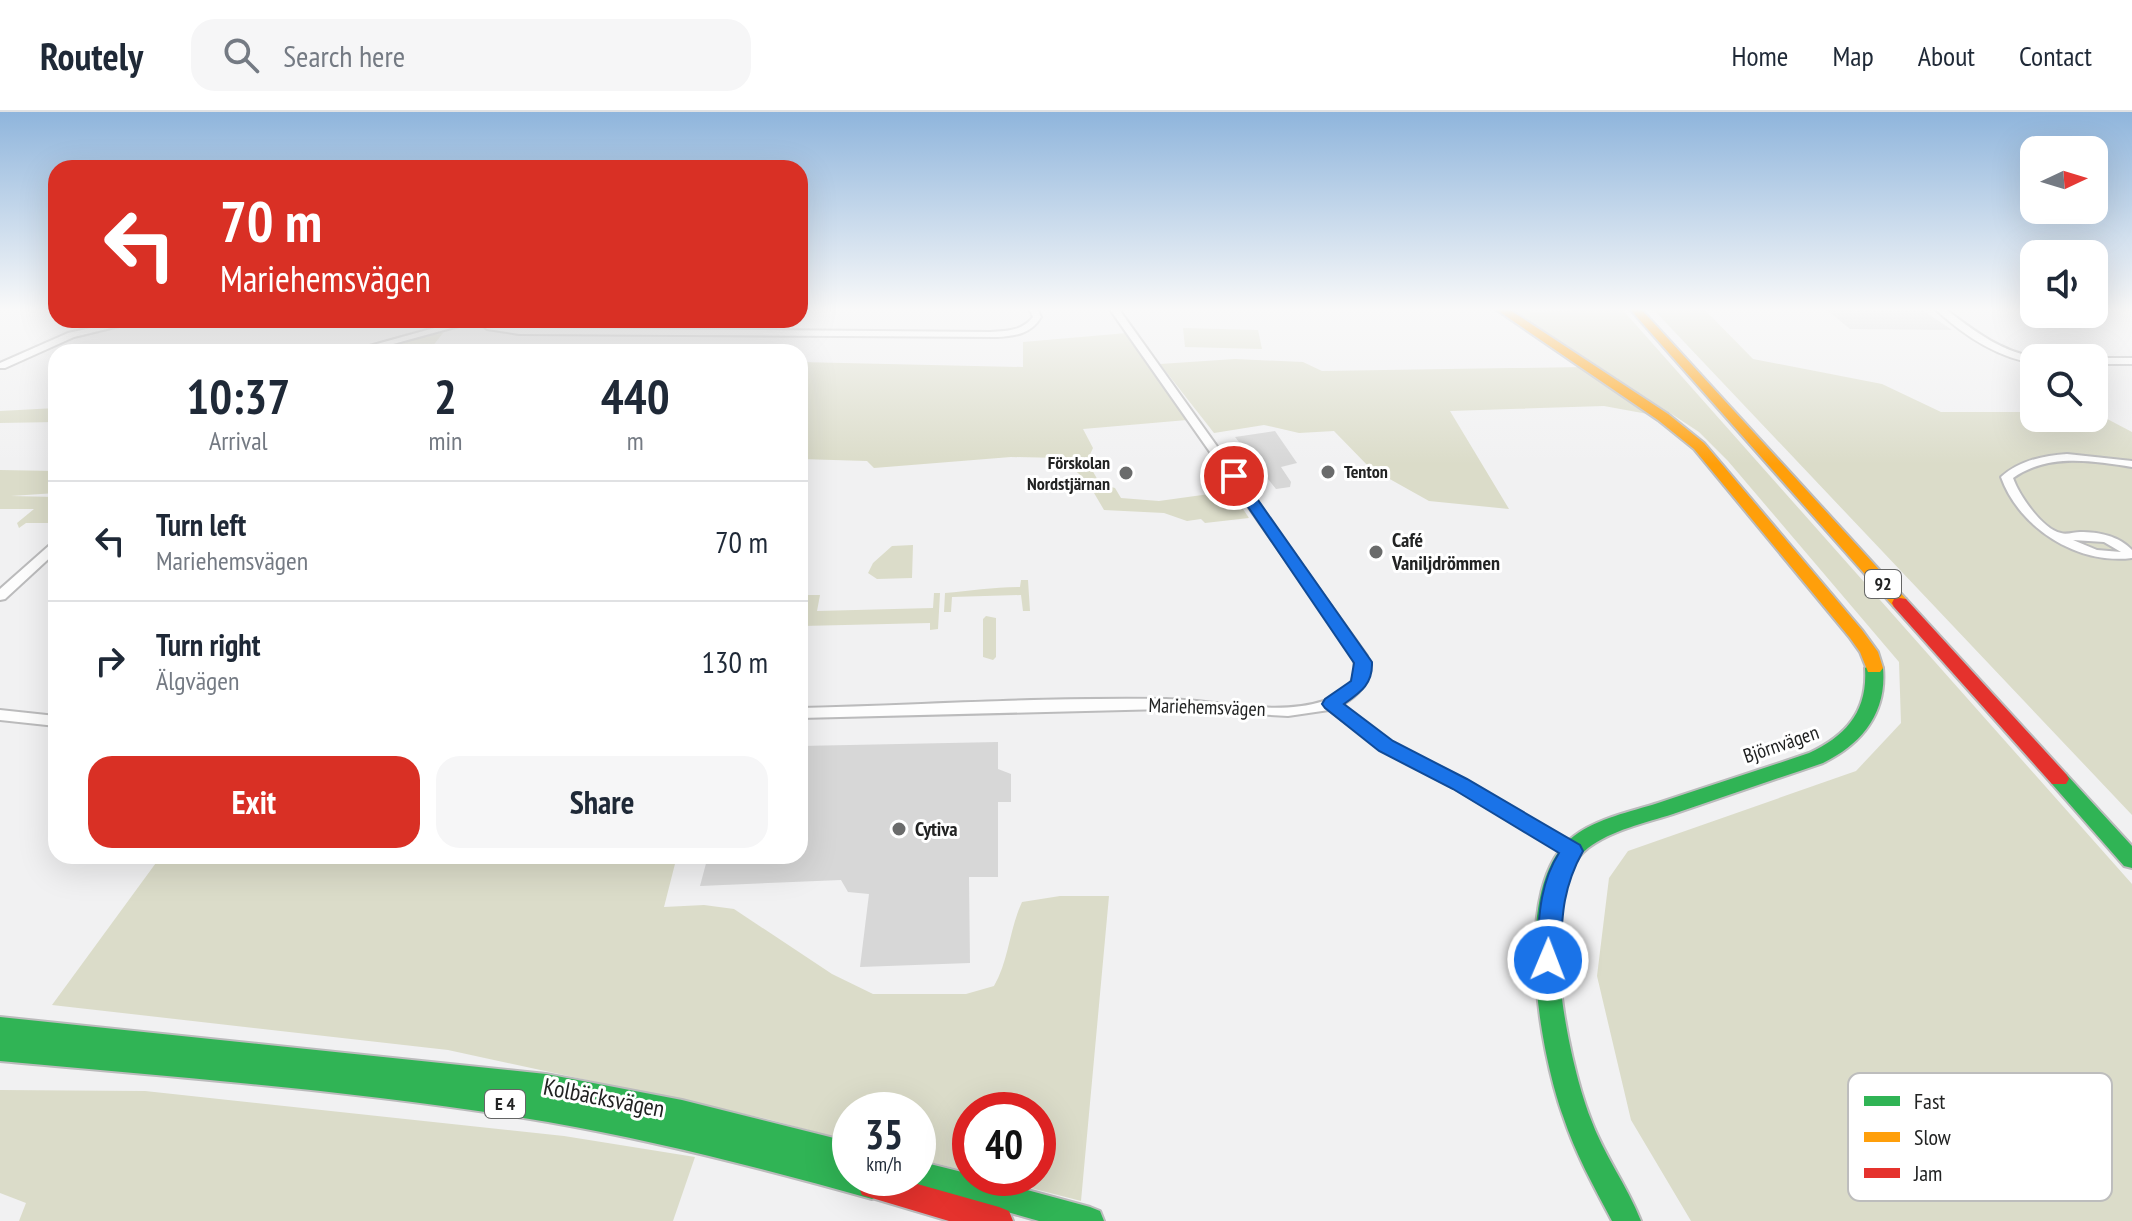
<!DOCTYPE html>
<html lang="en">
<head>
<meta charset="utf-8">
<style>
	body { margin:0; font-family:"PT Sans Narrow",sans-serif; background:#f6f6f7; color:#1f2937; height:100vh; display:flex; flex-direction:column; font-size:30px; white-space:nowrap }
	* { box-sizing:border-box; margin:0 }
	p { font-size:26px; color:#747a83 }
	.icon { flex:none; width:44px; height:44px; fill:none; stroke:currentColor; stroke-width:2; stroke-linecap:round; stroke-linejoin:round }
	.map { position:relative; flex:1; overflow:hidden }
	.side { position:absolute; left:48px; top:232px; width:760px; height:520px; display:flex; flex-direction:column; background:#fff; border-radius:24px; box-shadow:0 8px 32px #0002 }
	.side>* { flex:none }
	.guide { position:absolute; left:48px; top:48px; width:760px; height:168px; border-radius:24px; box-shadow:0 8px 32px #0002; background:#d93025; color:#fff; overflow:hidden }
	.needle { width:52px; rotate:86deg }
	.controls { position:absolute; left:2020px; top:24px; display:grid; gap:16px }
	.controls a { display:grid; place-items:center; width:88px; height:88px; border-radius:16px; background:#fff; box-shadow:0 8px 32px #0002; font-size:40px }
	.speed { position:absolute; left:832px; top:980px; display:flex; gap:16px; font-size:40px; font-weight:700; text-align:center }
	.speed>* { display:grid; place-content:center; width:104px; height:104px; border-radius:50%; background:#fff; box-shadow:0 8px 32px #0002; line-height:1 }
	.speed small { font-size:20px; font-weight:400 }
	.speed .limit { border:12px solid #d22; background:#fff; color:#111 }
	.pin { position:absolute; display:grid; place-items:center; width:68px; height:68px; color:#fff; margin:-34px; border:4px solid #fff; border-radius:50%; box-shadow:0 2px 8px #0007 }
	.me { position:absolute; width:88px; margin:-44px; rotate:1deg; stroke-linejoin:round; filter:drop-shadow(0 0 6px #0008) }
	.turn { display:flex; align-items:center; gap:28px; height:168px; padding:0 40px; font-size:36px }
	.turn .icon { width:104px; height:104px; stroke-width:2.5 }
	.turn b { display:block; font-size:56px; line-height:68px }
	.eta { display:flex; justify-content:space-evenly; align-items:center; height:136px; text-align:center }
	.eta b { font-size:48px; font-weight:700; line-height:56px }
	.button { display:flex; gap:16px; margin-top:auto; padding:16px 40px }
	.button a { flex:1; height:92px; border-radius:24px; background:#d93025; color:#fff; font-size:32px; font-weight:700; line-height:92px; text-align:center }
	.button a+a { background:#f6f6f7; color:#1f2937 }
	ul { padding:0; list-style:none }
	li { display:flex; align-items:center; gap:24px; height:120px; padding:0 40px; border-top:2px solid #e0e1e3 }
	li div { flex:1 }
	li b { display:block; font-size:30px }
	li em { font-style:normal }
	header { display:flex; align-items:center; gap:48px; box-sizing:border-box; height:112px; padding:0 40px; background:#fff; border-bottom:2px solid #e0e1e3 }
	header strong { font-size:38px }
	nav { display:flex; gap:44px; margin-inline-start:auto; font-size:28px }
	.search { width:560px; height:72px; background:#f6f6f7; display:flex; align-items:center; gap:20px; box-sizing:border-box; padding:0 28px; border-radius:24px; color:#747a83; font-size:30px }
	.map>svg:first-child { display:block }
</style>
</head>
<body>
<header>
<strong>Routely</strong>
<div class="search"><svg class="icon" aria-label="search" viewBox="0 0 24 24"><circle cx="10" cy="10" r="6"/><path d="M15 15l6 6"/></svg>Search here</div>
<nav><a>Home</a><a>Map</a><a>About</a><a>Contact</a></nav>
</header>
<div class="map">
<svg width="2132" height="1109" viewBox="0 0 2132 1109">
	<rect width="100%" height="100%" fill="#f1f1f2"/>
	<!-- green -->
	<path fill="#dbdcc9" d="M1510,196H1526L1533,200L1621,196L2132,772V1109H1691L1631,1008L1597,864L1609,766L1628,739L1856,659L1901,611L1899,550L1728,349L1699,320Z
		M1652,196H1703L1753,247L1882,272L1941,300H2034V306H2094V300L2132,320V703Z
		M1183,216L1258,218L1262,237L1185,235Z
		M435,218L443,221L428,240H361Z
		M1127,221L1187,308L1083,317L1093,336L1087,349L1100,372L1115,376L1121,386L1159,389L1231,379L1249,406L1205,411L1201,407L1187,409L1164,401L1104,398L1087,369L1061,346L1011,345L874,356L867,349L800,347V250L1023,255V230Z
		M1235,247L1303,250L1322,259L1582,255L1653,303L1604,294L1450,299L1509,397L1429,389L1370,356L1334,319L1299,321L1264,313L1214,321L1160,252Z
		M56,296V310L0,311V299Z
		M0,358L56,359V381L11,384L56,385V411H26L19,416L17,411L34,397H0Z
		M913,433L912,466L877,467L868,461L873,451L892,434Z
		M1021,468H1028L1030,499H1023L1021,483L952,485L951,500H944L945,481C970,479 994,475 1020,475Z
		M934,481H940L938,517L930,518V511L802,514L808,483H820L817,499L933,496Z
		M986,504L996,506V545L993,548L983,545V507Z
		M161,744H677L664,795L704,793L734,797L832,862L873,882H966L994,874C1009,848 1009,818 1022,790L1060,784H1109L1081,1089L992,1066H1038V998H970V1060L918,1047V998H850V1029L767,1007L448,938L52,893Z
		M0,978L145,979L564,1024L695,1045L673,1109H19L26,1091L0,1081Z"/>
	<!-- building -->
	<path fill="#d7d7d7" d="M1827,198L1924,199L1952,218L1850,217Z
		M1275,319L1297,351L1281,355L1291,370L1290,375L1276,377L1235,325Z
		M998,630V657L1011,662V690H998V765H969L970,851L860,855L869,782L848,780L841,768L700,774L708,744H800V634Z"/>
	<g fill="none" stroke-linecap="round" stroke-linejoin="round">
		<!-- street casing -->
		<g stroke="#bbbbbc" stroke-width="4">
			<path id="street" d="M1029,196H1037L1041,205C1031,222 1015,224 997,225L519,222L487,217L477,209L364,240H348L463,208H487L493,213L519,216L990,220C1007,219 1022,219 1033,205Z
				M1109,196H1118L1367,544C1374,566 1361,582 1342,593L1391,630L1466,668L1578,735L1580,739L1578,743L1572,745L1566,743L1454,676L1381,638L1329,598L1288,604L1165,597L800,606V596C922,593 1044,585 1166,587C1218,588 1274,605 1324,589C1346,582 1360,567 1353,544Z
				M1934,196H1944C1976,220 1998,238 2037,246H2034V251C1995,245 1962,222 1934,196Z
				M128,208H144L74,225L5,256H0V251L68,221Z
				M2094,246H2132V252H2094Z
				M2067,342L2132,349V355C2092,349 2048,341 2013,366C2019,383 2042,417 2061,421C2066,423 2075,420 2080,420C2099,420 2119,424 2132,438V446C2078,453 2019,416 2001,365C2020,348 2043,344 2067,342ZM2073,428L2104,430L2121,440L2097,438Z
				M56,430V440L5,487L0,488V477L52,431Z
				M0,598L56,604V614L0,608Z"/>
		</g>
		<!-- fast casing -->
		<g stroke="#bbbbbc" stroke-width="4">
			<path id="fast" d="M1874,550L1883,556C1887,601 1862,632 1823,651C1773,668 1723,685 1673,702C1645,711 1612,718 1588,736C1532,780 1568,948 1590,1005C1603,1042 1627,1073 1641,1109H1612C1594,1075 1575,1041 1563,1004C1540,940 1509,772 1574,724C1598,706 1630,700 1658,691C1709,674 1759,658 1809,641C1846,624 1868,599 1865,556Z
				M2059,660L2066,662L2132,734V756L2124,754L2052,672L2049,667L2052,662Z
				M0,905L546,962L682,988L850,1030V1066H883L886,1073L882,1083L872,1087C765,1057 657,1029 548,1010C367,979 183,966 0,949Z
				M918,1049L970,1062V1066H983L1090,1095L1100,1099L1104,1109H1039L918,1075L908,1072L906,1066H918Z"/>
		</g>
		<!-- slow casing -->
		<g stroke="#bbbbbc" stroke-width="4">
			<path id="slow" d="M1494,196H1507L1668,302L1704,331L1862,518L1878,540L1883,556L1880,560H1868L1860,540L1850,526L1694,337L1658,308Z
				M1629,196H1640L1906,487L1908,491L1906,495H1894Z"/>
		</g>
		<!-- jam casing -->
		<g stroke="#bbbbbc" stroke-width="4">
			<path id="jam" d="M1900,486L1906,487L2066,662L2069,667L2066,672H2052L1894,495L1892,491L1894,487Z
				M861,1066H896L999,1095L1009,1099L1013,1109H949L862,1083L858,1073Z"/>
		</g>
		<!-- street -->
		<use href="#street" fill="#fdfdfd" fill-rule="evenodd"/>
		<!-- fast -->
		<use href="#fast" fill="#30b455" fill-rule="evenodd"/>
		<!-- slow -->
		<use href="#slow" fill="#ff9f0a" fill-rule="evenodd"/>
		<!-- jam -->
		<use href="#jam" fill="#e5322d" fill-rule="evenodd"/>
	</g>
	<!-- sky -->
	<linearGradient id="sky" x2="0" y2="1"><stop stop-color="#8fb5dc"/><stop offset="0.56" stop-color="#f9f9f9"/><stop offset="1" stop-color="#f9f9f9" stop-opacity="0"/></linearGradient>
	<rect width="2132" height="352" fill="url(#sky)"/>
	<!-- route -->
	<path fill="#1a73e8" stroke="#114b97" stroke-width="2" d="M1234,360L1239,361L1372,550C1373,572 1361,580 1344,592L1393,629L1467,667L1580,733L1583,739C1562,777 1562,805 1560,848L1556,855L1548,858L1539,855L1536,848C1539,811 1538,774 1559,741L1453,677L1379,639L1325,596L1322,592L1325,587L1351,569L1354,551L1227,364Z"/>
	<!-- markers -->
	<g fill="#6a6b6b" stroke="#fff" stroke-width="3">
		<circle cx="1328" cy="360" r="8"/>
		<circle cx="1126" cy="361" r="8"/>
		<circle cx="1376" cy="440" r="8"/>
		<circle cx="899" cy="717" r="8"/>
	</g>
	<g text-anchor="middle" stroke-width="6" stroke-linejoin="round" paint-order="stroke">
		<!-- far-poi labels -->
		<g font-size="18" font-weight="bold" fill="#222323" stroke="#fff" text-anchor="end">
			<text x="1110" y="357">Förskolan<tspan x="1110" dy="21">Nordstjärnan</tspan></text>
			<text x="1344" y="366" text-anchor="start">Tenton</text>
		</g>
		<!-- shield labels -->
		<g fill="#fff" stroke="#646565" stroke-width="2">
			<rect x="1865" y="458" width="36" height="28" rx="6"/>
			<rect x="485" y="978" width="40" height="28" rx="6"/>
		</g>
		<g font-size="18" font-weight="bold" fill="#222323">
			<text x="1883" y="478">92</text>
			<text x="505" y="998">E 4</text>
		</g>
		<!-- poi labels -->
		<g font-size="20" font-weight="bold" fill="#222323" stroke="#fff" text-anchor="start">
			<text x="1392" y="435">Café<tspan x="1392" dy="23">Vaniljdrömmen</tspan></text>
			<text x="915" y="724">Cytiva</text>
		</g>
		<!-- street labels -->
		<g font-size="20" fill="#222323" stroke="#fff">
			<text transform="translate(1207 595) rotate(2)" y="7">Mariehemsvägen</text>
			<text transform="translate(1781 632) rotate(-19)" y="7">Björnvägen</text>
		</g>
		<!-- near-street labels -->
		<g font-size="24" fill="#222323" stroke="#fff">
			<text transform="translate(604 986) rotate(11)" y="8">Kolbäcksvägen</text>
		</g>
	</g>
	<!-- legend -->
	<rect x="1848" y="961" width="264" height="128" rx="12" fill="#fff" stroke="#bdbdbd" stroke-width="2"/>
	<rect x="1864" y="984" width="36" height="10" fill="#30b455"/>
	<rect x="1864" y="1020" width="36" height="10" fill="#ff9f0a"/>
	<rect x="1864" y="1056" width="36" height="10" fill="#e5322d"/>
	<g font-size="22" fill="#222323">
		<text x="1914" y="997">Fast</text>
		<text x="1914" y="1033">Slow</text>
		<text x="1914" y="1069">Jam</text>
	</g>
</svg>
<div class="controls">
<a><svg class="needle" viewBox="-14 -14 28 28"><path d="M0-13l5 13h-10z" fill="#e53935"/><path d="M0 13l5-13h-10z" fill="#747a83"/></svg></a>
<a><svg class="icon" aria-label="sound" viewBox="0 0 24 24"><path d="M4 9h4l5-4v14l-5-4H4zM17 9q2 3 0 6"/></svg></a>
<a><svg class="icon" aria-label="search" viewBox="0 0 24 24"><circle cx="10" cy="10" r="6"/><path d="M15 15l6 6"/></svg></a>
</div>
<div class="speed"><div>35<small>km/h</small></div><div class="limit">40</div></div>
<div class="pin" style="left:1234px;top:364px;background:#d93025"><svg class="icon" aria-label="arrive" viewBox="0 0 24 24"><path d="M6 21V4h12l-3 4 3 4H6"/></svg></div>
<svg class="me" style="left:1548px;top:848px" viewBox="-20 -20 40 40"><circle r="17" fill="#1a73e8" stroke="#fff" stroke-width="3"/><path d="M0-11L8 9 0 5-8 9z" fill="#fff"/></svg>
<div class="guide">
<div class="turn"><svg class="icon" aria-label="left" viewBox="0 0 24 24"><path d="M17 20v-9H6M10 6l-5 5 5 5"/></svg><div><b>70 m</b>Mariehemsvägen</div></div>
</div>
<section class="side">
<div class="eta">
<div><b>10:37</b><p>Arrival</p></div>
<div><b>2</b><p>min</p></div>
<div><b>440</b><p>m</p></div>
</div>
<ul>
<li><svg class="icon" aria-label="left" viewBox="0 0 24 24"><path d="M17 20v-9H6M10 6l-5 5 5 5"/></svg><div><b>Turn left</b><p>Mariehemsvägen</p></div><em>70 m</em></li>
<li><svg class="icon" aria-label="right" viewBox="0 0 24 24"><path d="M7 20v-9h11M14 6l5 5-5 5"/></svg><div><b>Turn right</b><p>Älgvägen</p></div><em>130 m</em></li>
</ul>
<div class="button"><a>Exit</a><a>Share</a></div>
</section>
</div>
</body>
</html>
